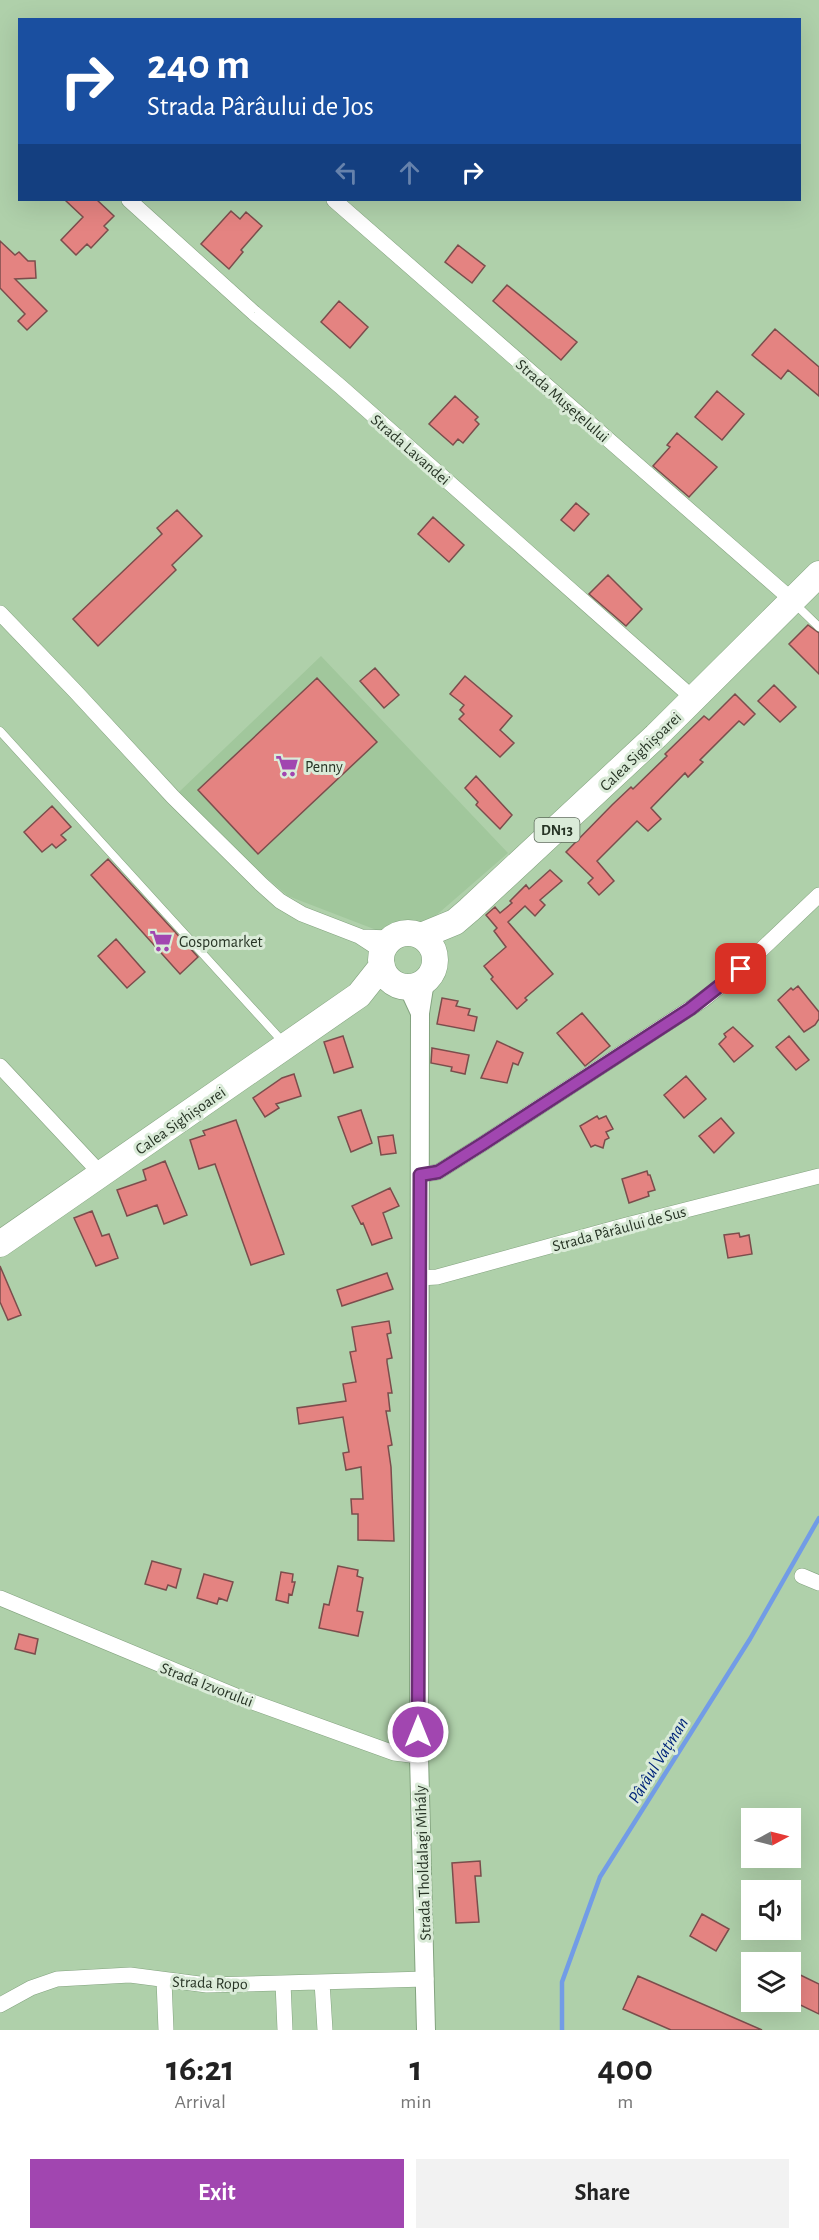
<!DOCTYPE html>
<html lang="en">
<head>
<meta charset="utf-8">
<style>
	body { margin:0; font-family:"Alegreya Sans",sans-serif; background:#f2f2f2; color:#222; height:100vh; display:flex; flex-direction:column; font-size:22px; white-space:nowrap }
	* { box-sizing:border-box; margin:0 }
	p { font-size:20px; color:#767676 }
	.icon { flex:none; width:33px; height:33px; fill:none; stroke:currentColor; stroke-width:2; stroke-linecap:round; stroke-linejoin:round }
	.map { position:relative; height:2030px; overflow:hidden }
	.panel { display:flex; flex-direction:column; background:#fff; flex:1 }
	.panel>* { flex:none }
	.banner { position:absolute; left:18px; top:18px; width:783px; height:183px; border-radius:0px; box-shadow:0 6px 24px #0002; background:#1a4fa0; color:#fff; overflow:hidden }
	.needle { width:39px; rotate:83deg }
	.controls { position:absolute; left:741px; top:1808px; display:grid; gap:12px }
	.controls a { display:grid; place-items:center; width:60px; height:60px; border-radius:0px; background:#fff; box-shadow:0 6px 24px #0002; font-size:30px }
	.pin { position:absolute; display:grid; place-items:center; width:51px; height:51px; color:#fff; margin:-26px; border-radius:12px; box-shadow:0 3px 9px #0006 }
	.me { position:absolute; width:66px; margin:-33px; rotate:0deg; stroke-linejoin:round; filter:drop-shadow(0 0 4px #0008) }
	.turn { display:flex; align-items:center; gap:21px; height:126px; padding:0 30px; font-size:27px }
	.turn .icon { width:78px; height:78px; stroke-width:2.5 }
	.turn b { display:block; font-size:42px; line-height:51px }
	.lanes { display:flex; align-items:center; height:57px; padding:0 30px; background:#0003; justify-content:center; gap:30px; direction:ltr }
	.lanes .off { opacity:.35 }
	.eta { display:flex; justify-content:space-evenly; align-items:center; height:102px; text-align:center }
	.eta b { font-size:36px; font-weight:600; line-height:42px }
	.button { display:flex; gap:12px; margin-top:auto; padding:12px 30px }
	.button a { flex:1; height:69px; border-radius:0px; background:#a146b0; color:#fff; font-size:24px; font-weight:600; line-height:69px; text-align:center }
	.button a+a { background:#f2f2f2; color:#222 }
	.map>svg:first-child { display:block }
</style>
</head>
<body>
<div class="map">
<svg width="819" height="2030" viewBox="0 0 819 2030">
	<rect width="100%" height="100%" fill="#afd0aa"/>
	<!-- built -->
	<path fill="#a1c79c" d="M321,656L508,853L425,925L404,924L379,931L288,896L248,862L179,792Z"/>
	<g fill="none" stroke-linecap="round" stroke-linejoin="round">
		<!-- stream -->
		<path stroke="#729ce6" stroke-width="4.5" d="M562,2030V1982L600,1877L750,1639L819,1518"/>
	</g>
	<!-- building -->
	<path fill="#e48381" stroke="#7b4d4c" stroke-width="1.5" d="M65,200H97L114,216L104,226L108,230L91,248L87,244L76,255L61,240L83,217Z
		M231,211L240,219L246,212L262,226L241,250L243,252L229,269L201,244Z
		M0,241L15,255L19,252L28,261H35L36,278L15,279L47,311L27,330L18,321L25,314L0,288Z
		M458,245L485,266L472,283L445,262Z
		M507,285L577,342L561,360L493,301Z
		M339,301L368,327L350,348L321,322Z
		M775,329L819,367V396L788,370L781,379L752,355Z
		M717,391L744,414L722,440L695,417Z
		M455,396L478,417L475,420L479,424L463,443L458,439L453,445L429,424Z
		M677,433L717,467L689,497L653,466L670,447L667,445Z
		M576,503L589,514L574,531L561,520Z
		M177,510L202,536L172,565L176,570L98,646L73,619L162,534L157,528Z
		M433,517L464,545L449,562L418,534Z
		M608,575L642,609L626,626L589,594Z
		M808,625L819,633V674L789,644Z
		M375,668L399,695L384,708L360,681Z
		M465,676L512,716L500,730L514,743L500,757L459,719L464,714L460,710L464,705L450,694Z
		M317,678L377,742L258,854L198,790Z
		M774,685L796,707L780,722L758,701Z
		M735,694L755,714L744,725L739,721L700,760L703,762L688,777L685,773L651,808L661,819L648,831L637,821L597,861L614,881L599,895L588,883L593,878L566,852L612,805L631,787L633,789L667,756L665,754L704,716L709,720Z
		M476,776L512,815L500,829L476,805L478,802L465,788Z
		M52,806L71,827L61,835L66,840L56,848L52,844L42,852L24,832Z
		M108,859L198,957L180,974L91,875Z
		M550,870L562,881L540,900L545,905L535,916L525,906L508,922L553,974L525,998L527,1000L517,1009L491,979L493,977L484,966L506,947L494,931L497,928L486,915L495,907L500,913L512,903L510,901L526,885L529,889Z
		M116,939L145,972L127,988L98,956Z
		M798,986L819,1012V1019L815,1025L804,1032L778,1000L791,988L793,990Z
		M442,998L458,1001L456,1006L470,1009L468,1015L477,1017L474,1031L437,1024Z
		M582,1013L610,1046L585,1066L557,1033Z
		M733,1027L753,1046L734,1062L719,1044L726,1037L724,1034Z
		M343,1036L353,1067L334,1073L324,1042Z
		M789,1036L809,1060L796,1070L776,1047Z
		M497,1041L523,1053L518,1065L513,1063L507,1083L481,1078Z
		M432,1048L469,1055L465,1074L451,1071L452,1067L431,1063Z
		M294,1074L301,1096L276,1104L279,1108L265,1117L253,1098L282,1078Z
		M686,1076L706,1099L684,1118L664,1095Z
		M361,1110L372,1143L351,1152L338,1117Z
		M597,1116L599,1119L606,1116L613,1129L606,1132L609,1138L605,1140L603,1148L595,1145L591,1147L580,1126Z
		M721,1118L734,1133L714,1153L699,1136Z
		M236,1120L284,1254L251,1265L215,1164L199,1169L190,1140L205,1135L203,1131Z
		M393,1135L396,1153L381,1155L378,1137Z
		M165,1161L187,1215L164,1224L157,1205L127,1216L117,1190L146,1180L143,1170Z
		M647,1171L648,1175H650L655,1190L648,1192L649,1196L629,1203L622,1179Z
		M390,1188L399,1206L383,1213L392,1238L372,1245L363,1223L361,1224L352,1206Z
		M92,1211L102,1236L109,1234L118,1258L96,1266L74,1218Z
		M739,1233L740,1237L749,1235L752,1254L728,1258L724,1235Z
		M0,1266L21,1315L8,1320L0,1302Z
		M387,1273L393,1289L342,1306L337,1290Z
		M389,1321L391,1333L387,1334L392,1358L387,1359V1362L392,1393H388L390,1411H386L392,1445L388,1446L391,1467L394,1541L358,1540V1514H352L351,1499H363L361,1467L346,1470L343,1453L349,1452L343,1417L299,1424L297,1408L346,1401L343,1384L356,1382L350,1352L356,1351L352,1327Z
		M152,1561L181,1569L176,1588L168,1585L166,1590L145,1584Z
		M338,1566L358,1570L357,1576L363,1578L357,1611L363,1612L358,1636L319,1628L324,1604L329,1605Z
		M281,1572L293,1574L292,1582H295L292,1595L289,1594L288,1603L276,1600Z
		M204,1574L233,1582L227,1601L219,1598L217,1604L197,1598Z
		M19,1634L38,1639L35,1654L15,1649Z
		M480,1861L481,1876H475L479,1922L456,1923L452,1863Z
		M702,1914L729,1929L716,1951L690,1936Z
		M790,1970L819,1984V2014L790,2000Z
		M638,1976L762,2030H671L623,2009Z"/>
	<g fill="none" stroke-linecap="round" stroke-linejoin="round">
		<!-- service casing -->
		<g stroke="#83a37f" stroke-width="9">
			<path id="service" d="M794,603L819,627
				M0,731L283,1042"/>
		</g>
		<!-- minor casing -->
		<g stroke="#83a37f" stroke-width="16">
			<path id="minor" d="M129,200L254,313L341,387L694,699
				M334,200L792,600
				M0,613L75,691L173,797L261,884L280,901L302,914L359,936L382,951
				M361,937L391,938
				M0,1066L102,1175
				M420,1175L438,1172L484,1143L703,1000L741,969L819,895
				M419,1278L437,1277L623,1226L819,1176
				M802,1576L819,1583
				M0,1598L236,1696L394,1753L419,1756
				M164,1980L166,2030
				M322,1982L325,2030
				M283,1983L285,2030
				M0,2005L31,1988L57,1979L130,1975L207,1985L426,1979"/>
		</g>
		<!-- tertiary casing -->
		<g stroke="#83a37f" stroke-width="20">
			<path id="tertiary" d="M425,981L420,1013L419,1756L426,2030
				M408,987L420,1013"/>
		</g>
		<!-- trunk casing -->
		<g stroke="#83a37f" stroke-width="27">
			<path id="trunk" d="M381 960a27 27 0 1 1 54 0a27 27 0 1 1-54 0Z
				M421,936L455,922L469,910L656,736L819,574
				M0,1244L359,995L382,966"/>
		</g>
		<!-- service -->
		<use href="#service" stroke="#fff" stroke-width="8"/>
		<!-- minor -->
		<use href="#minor" stroke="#fff" stroke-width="15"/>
		<!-- tertiary -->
		<use href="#tertiary" stroke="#fff" stroke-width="18"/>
		<!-- trunk -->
		<use href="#trunk" stroke="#fff" stroke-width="26"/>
	</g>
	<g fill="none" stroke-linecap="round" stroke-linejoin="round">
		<!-- route casing -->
		<g stroke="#692e72" stroke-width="15">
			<path id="route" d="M418,1732L420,1175L438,1172L484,1143L690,1009L741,969"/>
		</g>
		<!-- route -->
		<use href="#route" stroke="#a146b0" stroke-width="10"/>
	</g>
	<!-- icons -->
	<defs>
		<g id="supermarket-bare" transform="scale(1.8)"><path d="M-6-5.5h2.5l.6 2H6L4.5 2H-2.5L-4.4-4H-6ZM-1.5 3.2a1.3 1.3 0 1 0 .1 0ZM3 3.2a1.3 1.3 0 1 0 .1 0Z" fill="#a146b0" stroke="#daebd8" stroke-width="2.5" paint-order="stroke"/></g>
	</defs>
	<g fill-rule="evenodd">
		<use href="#supermarket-bare" x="287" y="766"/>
		<use href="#supermarket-bare" x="161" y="941"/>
	</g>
	<g text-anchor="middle" stroke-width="6" stroke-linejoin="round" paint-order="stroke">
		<!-- shield labels -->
		<rect fill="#daebd8" stroke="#5d6b5b" stroke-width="1.5" x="534.5" y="818" width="45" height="24" rx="4.5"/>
		<g font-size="15" font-weight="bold" fill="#273425">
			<text x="557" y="835">DN13</text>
		</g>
		<!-- street labels -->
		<g font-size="16" fill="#273425" stroke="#daebd8">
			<text transform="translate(563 400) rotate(41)" y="6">Strada Mușețelului</text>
			<text transform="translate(411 449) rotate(41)" y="6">Strada Lavandei</text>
			<text transform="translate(640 751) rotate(-44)" y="6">Calea Sighișoarei</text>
			<text transform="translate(180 1120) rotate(-35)" y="6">Calea Sighișoarei</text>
			<text transform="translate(619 1228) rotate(-15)" y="6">Strada Pârâului de Sus</text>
			<text transform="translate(207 1684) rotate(21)" y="6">Strada Izvorului</text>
			<text transform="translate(422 1863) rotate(-92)" y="6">Strada Tholdalagi Mihály</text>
			<text transform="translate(210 1982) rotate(2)" y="6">Strada Ropo</text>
		</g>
		<!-- poi labels -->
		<g font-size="16" fill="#273425" stroke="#daebd8" text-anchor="start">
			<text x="305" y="772">Penny</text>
			<text x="179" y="947">Gospomarket</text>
		</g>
		<!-- water labels -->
		<g font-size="18" font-style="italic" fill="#00257a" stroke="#daebd8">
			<text transform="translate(658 1760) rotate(-58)" y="6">Pârâul Vațman</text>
		</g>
	</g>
</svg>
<div class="controls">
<a><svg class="needle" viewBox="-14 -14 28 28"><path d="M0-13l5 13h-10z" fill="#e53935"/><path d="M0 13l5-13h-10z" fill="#767676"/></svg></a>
<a><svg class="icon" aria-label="sound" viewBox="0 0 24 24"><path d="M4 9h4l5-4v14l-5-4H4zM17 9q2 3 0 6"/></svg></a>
<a><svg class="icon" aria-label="layers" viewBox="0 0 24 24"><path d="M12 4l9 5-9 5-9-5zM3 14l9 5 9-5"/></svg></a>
</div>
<div class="pin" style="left:741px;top:969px;background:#d93025"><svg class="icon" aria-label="arrive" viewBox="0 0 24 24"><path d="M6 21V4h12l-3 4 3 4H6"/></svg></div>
<svg class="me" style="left:418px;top:1732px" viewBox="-20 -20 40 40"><circle r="17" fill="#a146b0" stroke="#fff" stroke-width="3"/><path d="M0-11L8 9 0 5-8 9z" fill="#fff"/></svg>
<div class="banner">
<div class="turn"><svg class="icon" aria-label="right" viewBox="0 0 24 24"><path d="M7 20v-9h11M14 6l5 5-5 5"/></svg><div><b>240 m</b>Strada Pârâului de Jos</div></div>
<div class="lanes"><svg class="icon off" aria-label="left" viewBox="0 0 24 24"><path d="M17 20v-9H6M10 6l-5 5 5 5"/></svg><svg class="icon off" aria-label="ahead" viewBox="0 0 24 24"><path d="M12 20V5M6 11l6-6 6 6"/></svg><svg class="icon" aria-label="right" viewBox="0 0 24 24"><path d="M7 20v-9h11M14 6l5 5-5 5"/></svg></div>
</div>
</div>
<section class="panel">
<div class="eta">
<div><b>16:21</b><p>Arrival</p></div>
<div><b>1</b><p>min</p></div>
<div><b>400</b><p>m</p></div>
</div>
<div class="button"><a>Exit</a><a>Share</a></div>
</section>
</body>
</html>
